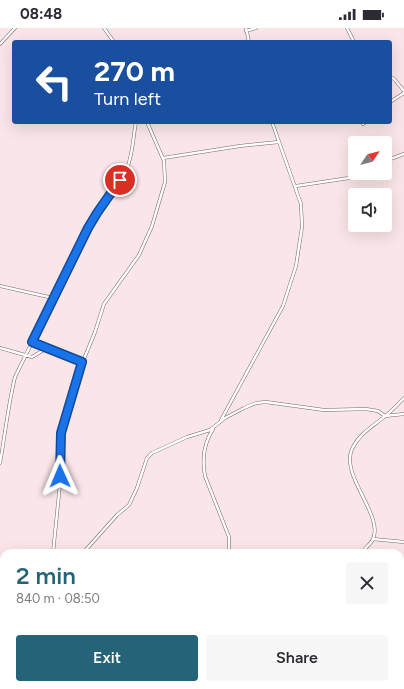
<!DOCTYPE html>
<html lang="en">
<head>
<meta charset="utf-8">
<style>
	body { margin:0; font-family:Figtree,sans-serif; background:#f7f7f7; color:#2b2b33; height:100vh; display:flex; flex-direction:column; font-size:15px; white-space:nowrap }
	* { box-sizing:border-box; margin:0 }
	p { font-size:13px; color:#7c7c81 }
	.icon { flex:none; width:22px; height:22px; fill:none; stroke:currentColor; stroke-width:2; stroke-linecap:round; stroke-linejoin:round }
	.map { position:relative; flex:1; overflow:hidden }
	.sheet { position:absolute; left:0px; top:521px; width:404px; height:140px; display:flex; flex-direction:column; background:#fff; border-radius:12px 12px 0 0; box-shadow:0 4px 16px #0002 }
	.sheet>* { flex:none }
	.banner { position:absolute; left:12px; top:12px; width:380px; height:84px; border-radius:4px; box-shadow:0 4px 16px #0002; background:#1a4fa0; color:#fff; overflow:hidden }
	.needle { width:26px; rotate:55deg }
	.tools { position:absolute; left:348px; top:108px; display:grid; gap:8px }
	.tools a { display:grid; place-items:center; width:44px; height:44px; border-radius:4px; background:#fff; box-shadow:0 4px 16px #0002; font-size:20px }
	.pin { position:absolute; display:grid; place-items:center; width:34px; height:34px; color:#fff; margin:-17px; border:2px solid #fff; border-radius:50%; box-shadow:0 1px 4px #0007 }
	.me { position:absolute; width:44px; margin:-22px; rotate:359deg; stroke-linejoin:round; filter:drop-shadow(0 0 3px #0008) }
	.turn { display:flex; align-items:center; gap:14px; height:84px; padding:0 16px; font-size:18px }
	.turn .icon { width:52px; height:52px; stroke-width:2.5 }
	.turn b { display:block; font-size:28px; line-height:34px }
	.round { display:grid; place-items:center; flex:none; width:42px; height:42px; border-radius:4px; background:#f7f7f7 }
	.overview { display:flex; align-items:center; justify-content:space-between; height:68px; padding:0 16px }
	h1 { font-size:24px; font-weight:600; line-height:30px; color:#256379 }
	.primary-button { display:flex; gap:8px; margin-top:auto; padding:8px 16px }
	.primary-button a { flex:1; height:46px; border-radius:4px; background:#256379; color:#fff; font-size:16px; font-weight:600; line-height:46px; text-align:center }
	.primary-button a+a { background:#f7f7f7; color:#2b2b33 }
	.status { display:flex; justify-content:space-between; align-items:center; height:28px; padding:0 20px; background:#fff; direction:ltr }
	.status svg { height:11px; fill:currentColor }
	.map>svg:first-child { display:block }
</style>
</head>
<body>
<div class="status"><b>08:48</b><svg viewBox="0 0 49 12"><path d="M0 12V9h3v3zM5 12V6h3v6zM10 12V3h3v9zM15 12V0h3v12zM26 1h20v11H26zM47 4h2v5h-2z"/></svg></div>
<div class="map">
<svg width="404" height="661" viewBox="0 0 404 661">
	<rect width="100%" height="100%" fill="#fae5e8"/>
	<g fill="none" stroke-linecap="round" stroke-linejoin="round">
		<!-- street casing -->
		<g stroke="#766467" stroke-width="3.5">
			<path id="street" d="M104,0L114,14
				M246,0L249,14
				M347,0L354,14
				M246,3L256,0
				M0,16L15,0
				M390,48L395,52L404,63
				M390,74L404,65
				M363,96L366,94
				M163,130L240,118L279,114
				M385,133L404,126
				M296,158L349,150L362,145
				M0,258L53,270
				M32,314L82,334
				M0,320L32,329L47,320
				M221,392L283,278L296,238L302,199L301,176L272,94
				M213,401C204,415 202,432 205,448L229,509V525
				M0,435C5,407 8,378 15,349L88,200C100,180 117,162 127,140C133,126 133,109 136,94
				M373,511L404,514
				M53,525L60,456L59,423L61,405L79,343L95,304L104,276L139,227L152,198L165,154L164,133L147,94
				M83,525L117,487L129,477L137,460L147,430L152,425L187,409L210,402L225,390L244,380L256,375L266,374L324,382L366,381L378,383L385,388L404,386
				M361,525C364,521 371,516 373,511C384,487 340,448 352,421C359,406 372,399 384,389C391,384 398,376 404,370
				M400,593L404,595
				M0,612L4,606
				M55,657L59,661
				M309,657L313,661"/>
		</g>
		<!-- street -->
		<use href="#street" stroke="#fff" stroke-width="2.5"/>
	</g>
	<g fill="none" stroke-linecap="round" stroke-linejoin="round">
		<!-- route casing -->
		<g stroke="#114b97" stroke-width="10">
			<path id="route" d="M60,448L61,405L82,334L32,314L88,200L97,185L120,152"/>
		</g>
		<!-- route -->
		<use href="#route" stroke="#1a73e8" stroke-width="7"/>
	</g>
</svg>
<div class="tools">
<a><svg class="needle" viewBox="-14 -14 28 28"><path d="M0-13l5 13h-10z" fill="#e53935"/><path d="M0 13l5-13h-10z" fill="#7c7c81"/></svg></a>
<a><svg class="icon" aria-label="sound" viewBox="0 0 24 24"><path d="M4 9h4l5-4v14l-5-4H4zM17 9q2 3 0 6"/></svg></a>
</div>
<div class="pin" style="left:120px;top:152px;background:#d93025"><svg class="icon" aria-label="arrive" viewBox="0 0 24 24"><path d="M6 21V4h12l-3 4 3 4H6"/></svg></div>
<svg class="me" style="left:60px;top:448px" viewBox="-20 -20 40 40"><path d="M0-17L14 15 0 8-14 15z" fill="#1a73e8" stroke="#fff" stroke-width="4"/></svg>
<div class="banner">
<div class="turn"><svg class="icon" aria-label="left" viewBox="0 0 24 24"><path d="M17 20v-9H6M10 6l-5 5 5 5"/></svg><div><b>270 m</b>Turn left</div></div>
</div>
<section class="sheet">
<div class="overview"><div><h1>2 min</h1><p>840 m · 08:50</p></div><a class="round"><svg class="icon" aria-label="close" viewBox="0 0 24 24"><path d="M6 6l12 12M18 6L6 18"/></svg></a></div>
<div class="primary-button"><a>Exit</a><a>Share</a></div>
</section>
</div>
</body>
</html>
